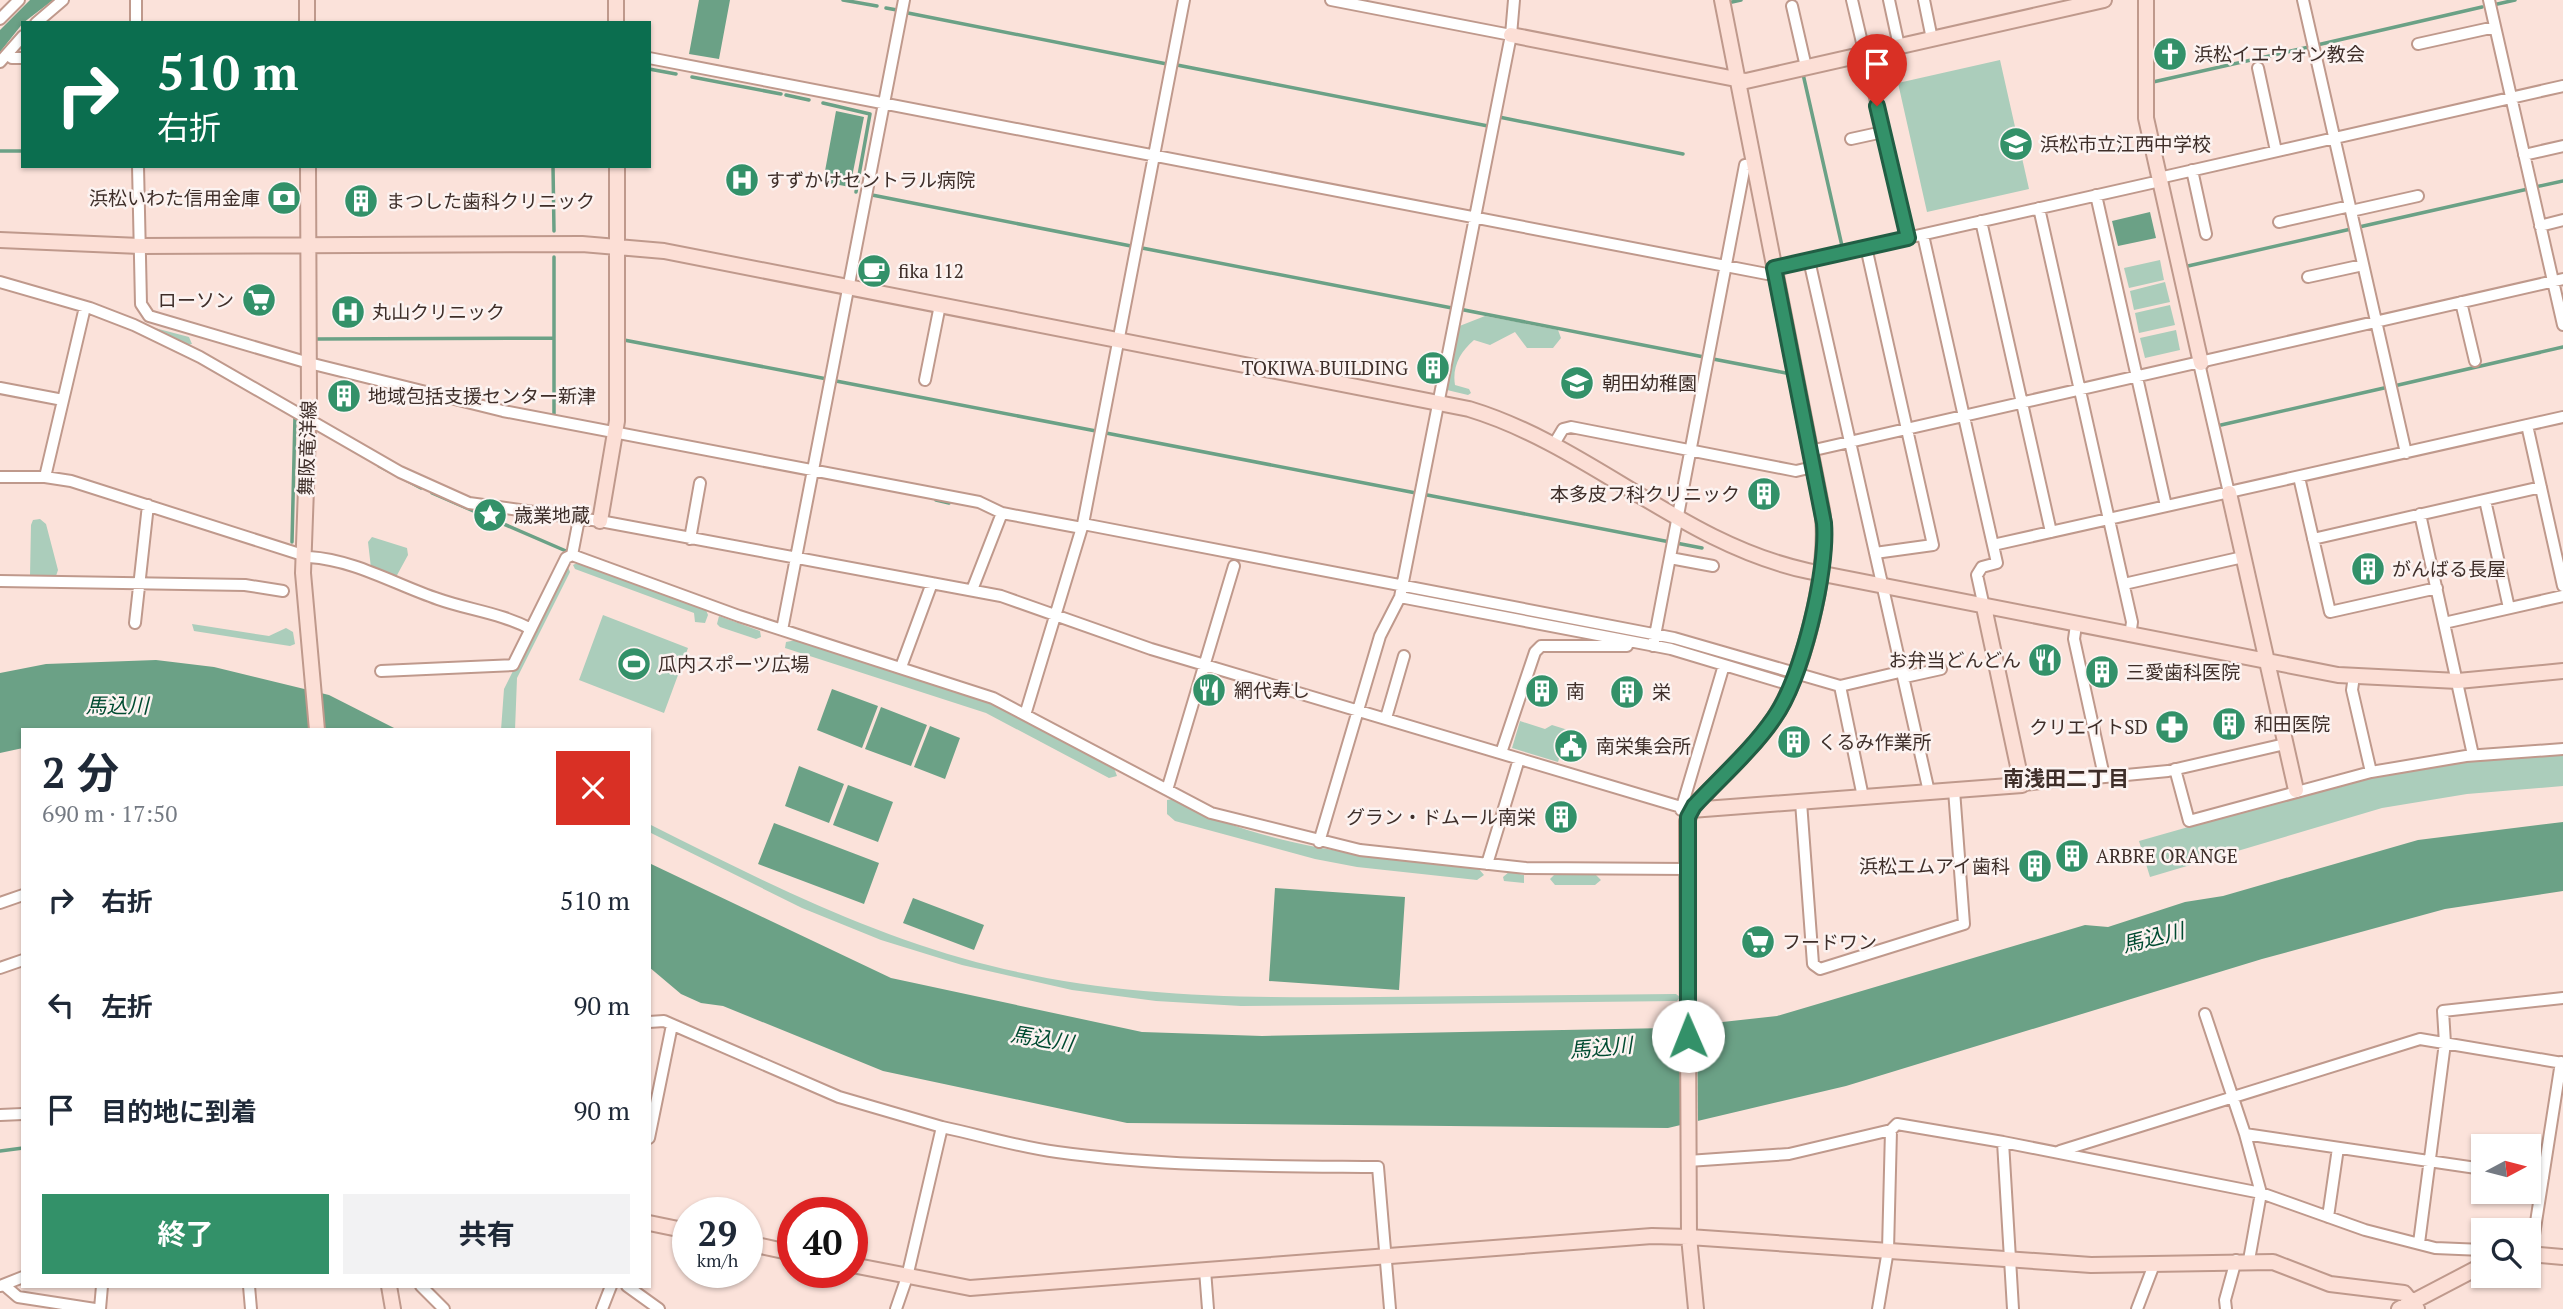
<!DOCTYPE html>
<html lang="ja">
<head>
<meta charset="utf-8">
<style>
	body { margin:0; font-family:"PT Serif","Noto Sans JP",serif; background:#f2f2f3; color:#1f2937; height:100vh; display:flex; flex-direction:column; font-size:26px; white-space:nowrap }
	* { box-sizing:border-box; margin:0 }
	p { font-size:23px; color:#747a83 }
	.icon { flex:none; width:38px; height:38px; fill:none; stroke:currentColor; stroke-width:2; stroke-linecap:round; stroke-linejoin:round }
	.map { position:relative; flex:1; overflow:hidden }
	.drawer { position:absolute; left:21px; top:728px; width:630px; height:560px; display:flex; flex-direction:column; background:#fff; border-radius:0px; box-shadow:0 2px 5px #0004 }
	.drawer>* { flex:none }
	.guide { position:absolute; left:21px; top:21px; width:630px; height:147px; border-radius:0px; box-shadow:0 2px 5px #0004; background:#0b6e4f; color:#fff; overflow:hidden }
	.needle { width:46px; rotate:83deg }
	.tools { position:absolute; left:2471px; top:1134px; display:grid; gap:14px }
	.tools a { display:grid; place-items:center; width:70px; height:70px; border-radius:0px; background:#fff; box-shadow:0 2px 5px #0004; font-size:35px }
	.speed { position:absolute; left:672px; top:1197px; display:flex; gap:14px; font-size:35px; font-weight:700; text-align:center }
	.speed>* { display:grid; place-content:center; width:91px; height:91px; border-radius:50%; background:#fff; box-shadow:0 2px 5px #0004; line-height:1 }
	.speed small { font-size:18px; font-weight:400 }
	.speed .limit { border:10px solid #d22; background:#fff; color:#111 }
	.pin { position:absolute; display:grid; place-items:center; width:60px; height:60px; color:#fff; margin:-72px -30px; border-radius:50% 50% 50% 0; rotate:-45deg; box-shadow:0 0 7px #0007 }
	.pin .icon { rotate:45deg }
	.me { position:absolute; width:77px; margin:-38px; rotate:359deg; stroke-linejoin:round; filter:drop-shadow(0 0 5px #0008) }
	.turn { display:flex; align-items:center; gap:24px; height:147px; padding:0 21px; font-size:32px }
	.turn .icon { width:91px; height:91px; stroke-width:2.5 }
	.turn b { display:block; font-size:49px; line-height:60px }
	.round { display:grid; place-items:center; flex:none; width:74px; height:74px; border-radius:0px; background:#f2f2f3 }
	.overview { display:flex; align-items:center; justify-content:space-between; height:119px; padding:0 21px }
	h1 { font-size:42px; font-weight:700; line-height:52px }
	.cta { display:flex; gap:14px; margin-top:auto; padding:14px 21px }
	.cta a { flex:1; height:80px; border-radius:0px; background:#339169; color:#fff; font-size:28px; font-weight:700; line-height:80px; text-align:center }
	.cta a+a { background:#f2f2f3; color:#1f2937 }
	ul { padding:0; list-style:none }
	li { display:flex; align-items:center; gap:21px; height:105px; padding:0 21px }
	li div { flex:1 }
	li b { display:block; font-size:26px }
	li em { font-style:normal }
	.map>svg:first-child { display:block }
</style>
</head>
<body>
<div class="map">
<svg width="2563" height="1309" viewBox="0 0 2563 1309">
	<rect width="100%" height="100%" fill="#fbe2da"/>
	<!-- green -->
	<path fill="#abcdbb" d="M2000,60L2029,189L1927,212L1898,83Z
		M2160,260L2164,280L2129,288L2124,268Z
		M2165,282L2170,302L2134,310L2130,291Z
		M2170,305L2175,325L2139,333L2135,313Z
		M1485,316L1558,330L1561,338L1553,348H1527L1515,332L1490,345L1474,340C1460,352 1452,367 1455,385L1469,389L1471,393L1468,395L1447,390L1457,327Z
		M155,328L189,337L192,344L186,345Z
		M2176,330L2180,350L2145,358L2140,338Z
		M40,519L46,524L58,570L55,579H33L30,576L31,525L33,520Z
		M372,537L407,548L408,555L396,577L371,568L368,542Z
		M577,563L706,610L708,615L705,623L695,622L694,613L575,569L573,565Z
		M568,567L570,572L517,678L515,730H501L504,689L564,569Z
		M603,615L688,648L664,713L579,680Z
		M719,616L760,631L761,637L756,639L720,627L717,624Z
		M192,624L269,636L286,628L293,632L295,644L290,646L194,631Z
		M796,640L991,703L1114,768L1117,776L1109,778L986,713L785,648L786,642Z
		M1520,721L1545,729L1552,725L1568,730L1558,762L1512,748Z
		M2563,753V786L2467,794L2382,808L2150,877L2139,841L2358,779L2453,763Z
		M1173,799C1266,849 1375,857 1478,868L1484,875L1477,880L1357,867L1315,859L1175,821L1167,814V800Z
		M649,824C761,880 870,936 992,966C1120,998 1247,998 1378,997C1477,996 1577,995 1676,994L1680,997L1677,1001L1241,1006L1156,1001L1072,990L962,965L881,940L802,908L649,832Z
		M1509,872L1524,875V883L1504,881L1503,877Z
		M1555,874H1595L1601,880L1595,885H1555L1550,879Z"/>
	<!-- water -->
	<path fill="#6ba186" d="M30,0H53L23,23L0,52V30Z
		M699,0H730L719,59L689,54Z
		M836,111L864,117L850,187L823,182Z
		M2150,212L2156,238L2118,246L2112,221Z
		M156,660L214,667L329,695L398,730H23V748L0,753V673L46,664Z
		M832,689L878,706L862,748L817,730Z
		M881,707L927,725L911,766L865,749Z
		M930,726L960,738L945,779L914,767Z
		M799,766L844,784L829,823L785,806Z
		M848,785L893,802L878,842L833,825Z
		M2563,822V891L2445,909L2262,959L1846,1086L1668,1128L1127,1123L883,1071L723,1006L701,1003L681,994L649,967V863L891,978L1142,1032L1262,1036L1668,1028L1777,1016L2085,925L2108,927L2185,902L2223,896L2418,840Z
		M774,823L879,863L864,904L758,864Z
		M1275,888L1405,897L1399,990L1269,981Z
		M913,898L984,925L974,950L903,923Z"/>
	<!-- pier -->
	<path fill="#fbe2da" d="M1697,1021L1698,1125L1683,1128L1682,1023Z"/>
	<g fill="none" stroke-linecap="round" stroke-linejoin="round">
		<!-- stream -->
		<path stroke="#6ba186" stroke-width="3.5" d="M843,0L877,6
			M1732,2L1741,0
			M2493,5L2515,0
			M886,8L897,10
			M908,13L1167,64
			M2317,45L2482,7
			M1177,65L1488,126
			M649,69L676,74
			M1803,74L1842,246
			M692,77L781,94
			M2153,82L2309,47
			M786,95L809,100
			M823,103L870,114L856,192
			M1499,117L1683,154
			M0,151H23
			M553,166L554,231
			M2535,187L2563,181
			M610,188V179
			M872,195L1131,246
			M610,198V222
			M2359,227L2528,189
			M1142,248L1452,308
			M554,257V416
			M2188,266L2351,229
			M610,267V286
			M1459,309L1704,357
			M316,339L554,338
			M624,340L827,379
			M1713,359L1786,373
			M836,381L1096,431
			M2394,386L2563,347
			M2221,425L2384,388
			M1106,433L1416,493
			M379,466L421,488
			M432,493L566,551
			M1422,494L1670,542
			M936,500L949,503
			M292,542L295,416
			M1676,543L1702,548
			M0,1151L23,1148"/>
		<!-- street casing -->
		<g stroke="#bf998c" stroke-width="14">
			<path id="street" d="M136,0V23
				M1331,0L1511,35
				M1852,0L1908,238
				M1889,0L1899,46
				M1924,0L1932,39
				M2303,0L2406,453
				M2489,0L2563,325
				M1792,6L1806,67
				M0,19L19,0
				M36,23L63,0
				M2418,44L2495,27
				M7,54L12,58H23
				M649,58L1767,274L1775,272
				M0,62L23,36
				M2258,68L2276,151
				M1851,139L1883,132
				M2524,155L2563,146
				M138,166L141,304L149,316L309,363L503,411L979,502L1002,513L1082,528
				M2192,170L2206,234
				M2159,178L2563,86
				M2096,195L2166,506
				M2039,208L2132,622L2130,636
				M2351,211L2418,196
				M1981,221L2051,532
				M2279,222L2350,206
				M2540,226L2563,220
				M1923,235L1997,563L1982,567L1977,575L1984,607
				M1866,247L1933,545L1875,553
				M1809,260L1929,792
				M1774,268L2160,181
				M2308,277L2363,265
				M0,282L90,308L134,325L200,357L400,472L469,503L600,521L1001,596L1151,649L1691,810
				M2461,302L2475,361
				M2199,363L2229,493
				M925,380L940,305
				M0,388L63,400
				M2527,425L2563,586
				M1554,444L1563,429L1571,427L1796,471L1813,467
				M1810,451L2563,279
				M0,477H45L71,481L309,557C355,560 394,584 438,599C469,610 501,613 531,629
				M45,477L85,307
				M2299,477L2330,612L2437,588
				M2485,500L2509,608
				M2420,514L2473,755
				M1083,524L1674,638L1840,686
				M690,539L700,483
				M2313,539L2541,487
				M1993,545L2563,417
				M572,555L739,616L993,698L1211,813L1360,850L1526,868L1688,869
				M1670,558L1713,566
				M0,581L245,585L283,591
				M2124,584L2243,557
				M972,590L1002,513
				M1400,597L1671,649L1791,685
				M135,623L148,505
				M2444,623L2563,596
				M2076,625L2074,639L2104,776
				M782,630L904,0
				M1653,646L1745,165L1754,164
				M901,667L932,583
				M381,671L513,665L566,558L572,555L579,519
				M2354,676L2352,690L2371,772
				M1905,677L1941,669
				M1025,715L1083,524L1184,0
				M1386,718L1404,656
				M1501,753L1535,652L1541,646H1627
				M2175,769L2189,821L2371,772L2466,756L2563,749
				M2022,785L2168,771L2285,744
				M1167,790L1234,566
				M1863,797L1840,686L1904,671
				M1801,802L1813,964L1820,969L1964,924L1954,790
				M1681,810L1724,665
				M1319,842L1380,636L1400,597L1511,35L1514,0
				M1487,864L1519,759
				M0,903L23,895
				M0,968L23,960
				M2205,1014L2245,1134L2261,1193L2249,1260
				M649,1022L664,1021L839,1097L942,1127
				M0,1115L23,1114
				M2245,1134L2483,1169
				M649,1138L672,1025
				M2003,1142L2013,1309
				M2060,1151L2420,1039L2563,1063
				M1688,1161L1789,1154L1891,1130L1897,1124L2003,1142L2261,1193L2365,1230L2435,1248L2483,1250
				M2529,1176L2543,1178
				M2328,1217L2338,1148
				M2419,1243L2445,1043L2443,1011L2563,998
				M2531,1254L2561,1062
				M1205,1270L1208,1309
				M4,1285L18,1297L95,1309
				M0,1286L23,1277
				M249,1286L251,1309
				M421,1286L444,1309
				M627,1286L659,1309
				M100,1309L102,1286
				M602,1309L611,1286
				M896,1309L907,1277L942,1127C980,1135 1018,1147 1057,1152C1164,1167 1270,1166 1378,1167L1390,1309
				M1878,1309L1888,1250L1891,1130
				M2137,1309L2155,1262
				M2226,1309L2225,1300L2236,1260"/>
		</g>
		<!-- secondary casing -->
		<g stroke="#bf998c" stroke-width="18">
			<path id="secondary" d="M307,0V23
				M2146,0V118L2201,363
				M616,23V0
				M1511,35L1746,81L2104,0
				M308,166L309,403L303,573L317,730
				M0,240L140,246L582,244L664,251L1469,409C1591,446 1682,544 1808,571L2338,675L2458,681L2563,671
				M2229,493L2296,790
				M600,521L617,421V166
				M1691,810L2022,785L1984,607
				M649,1223L688,1231
				M747,1243L793,1253
				M2529,1254L2563,1257
				M852,1265L970,1288L1652,1236L1689,1237L2091,1265L2273,1262L2330,1284L2404,1293L2417,1309
				M389,1286L393,1309
				M1696,1309L1689,1237L1687,821L1694,806C1721,777 1752,750 1774,718C1804,674 1831,563 1822,510L1722,0
				M2399,1309L2483,1265"/>
		</g>
		<!-- street -->
		<use href="#street" stroke="#fff" stroke-width="10"/>
		<!-- secondary -->
		<use href="#secondary" stroke="#fcdfd6" stroke-width="14"/>
	</g>
	<g fill="none" stroke-linecap="round" stroke-linejoin="round">
		<!-- route casing -->
		<g stroke="#215e44" stroke-width="18">
			<path id="route" d="M1688,1036V817L1694,806C1721,777 1752,750 1774,718C1802,678 1828,571 1824,523L1774,268L1908,238L1877,106"/>
		</g>
		<!-- route -->
		<use href="#route" stroke="#339169" stroke-width="12"/>
	</g>
	<!-- icons -->
	<defs>
		<g id="church-disc" transform="scale(1.75)"><circle r="9.5" fill="#339169" stroke="#fcf3f1"/><path d="M-1.2-6h2.4v3.5h3.3v2.4h-3.3V6h-2.4V-.1h-3.3v-2.4h3.3Z" fill="#fff"/></g>
		<g id="school-disc" transform="scale(1.75)"><circle r="9.5" fill="#339169" stroke="#fcf3f1"/><path d="M0-5L7-2L0 1L-7-2ZM-4 1L0 2.5L4 1V4Q0 6-4 4Z" fill="#fff"/></g>
		<g id="hospital-disc" transform="scale(1.75)"><circle r="9.5" fill="#339169" stroke="#fcf3f1"/><path d="M-5-5h3v3.5h4V-5h3V5h-3V1.5h-4V5h-3Z" fill="#fff"/></g>
		<g id="bank-disc" transform="scale(1.75)"><circle r="9.5" fill="#339169" stroke="#fcf3f1"/><path d="M-6-4H6V4H-6ZM0-2.3a2.3 2.3 0 1 0 0 4.6a2.3 2.3 0 1 0 0-4.6Z" fill="#fff"/></g>
		<g id="building-disc" transform="scale(1.75)"><circle r="9.5" fill="#339169" stroke="#fcf3f1"/><path d="M-4-6H4V6H1V3H-1V6H-4ZM-2.5-4.3h1.7v1.8h-1.7ZM.8-4.3h1.7v1.8H.8ZM-2.5-1h1.7V.8h-1.7ZM.8-1h1.7V.8H.8Z" fill="#fff"/></g>
		<g id="cafe-disc" transform="scale(1.75)"><circle r="9.5" fill="#339169" stroke="#fcf3f1"/><path d="M-5.5-4.5H6V0H3Q3 3.5 0 3.5H-2.5Q-5.5 3.5-5.5 0ZM3-3.2v2h1.7v-2ZM-6 4.5H4V6H-6Z" fill="#fff"/></g>
		<g id="supermarket-disc" transform="scale(1.75)"><circle r="9.5" fill="#339169" stroke="#fcf3f1"/><path d="M-6-5.5h2.5l.6 2H6L4.5 2H-2.5L-4.4-4H-6ZM-1.5 3.2a1.3 1.3 0 1 0 .1 0ZM3 3.2a1.3 1.3 0 1 0 .1 0Z" fill="#fff"/></g>
		<g id="sight-disc" transform="scale(1.75)"><circle r="9.5" fill="#339169" stroke="#fcf3f1"/><path d="M0-6L1.8-2.2L6-1.7L2.9 1.2L3.7 5.4L0 3.3L-3.7 5.4L-2.9 1.2L-6-1.7L-1.8-2.2Z" fill="#fff"/></g>
		<g id="restaurant-disc" transform="scale(1.75)"><circle r="9.5" fill="#339169" stroke="#fcf3f1"/><path d="M-5-6h1v4h1v-4h1v4h1v-4h1v5L-1.5 .5V6h-2V.5L-5-1ZM5-6V6H3V1.5H1.5Q1.5-4 5-6Z" fill="#fff"/></g>
		<g id="stadium-disc" transform="scale(1.75)"><circle r="9.5" fill="#339169" stroke="#fcf3f1"/><path d="M0-5a6.5 5 0 1 0 0 10a6.5 5 0 1 0 0-10ZM-3.5-1.8h7v3.6h-7Z" fill="#fff"/></g>
		<g id="pharmacy-disc" transform="scale(1.75)"><circle r="9.5" fill="#339169" stroke="#fcf3f1"/><path d="M-2-6h4v4h4v4h-4v4h-4v-4h-4v-4h4Z" fill="#fff"/></g>
		<g id="civic-disc" transform="scale(1.75)"><circle r="9.5" fill="#339169" stroke="#fcf3f1"/><path d="M-.6-6.5H3V-4.5H.6V-3L4-1V1h2V6H-6V1h2V-1L-.6-3ZM-1.2 2.5V6h2.4V2.5Z" fill="#fff"/></g>
	</defs>
	<g fill-rule="evenodd">
		<use href="#church-disc" x="2170" y="54"/>
		<use href="#school-disc" x="2016" y="144"/>
		<use href="#hospital-disc" x="742" y="180"/>
		<use href="#bank-disc" x="284" y="198"/>
		<use href="#building-disc" x="361" y="201"/>
		<use href="#cafe-disc" x="874" y="271"/>
		<use href="#supermarket-disc" x="259" y="300"/>
		<use href="#hospital-disc" x="348" y="312"/>
		<use href="#building-disc" x="1433" y="368"/>
		<use href="#school-disc" x="1577" y="383"/>
		<use href="#building-disc" x="344" y="396"/>
		<use href="#building-disc" x="1764" y="494"/>
		<use href="#sight-disc" x="490" y="515"/>
		<use href="#building-disc" x="2368" y="569"/>
		<use href="#restaurant-disc" x="2045" y="660"/>
		<use href="#stadium-disc" x="634" y="664"/>
		<use href="#building-disc" x="2102" y="672"/>
		<use href="#restaurant-disc" x="1209" y="690"/>
		<use href="#building-disc" x="1542" y="691"/>
		<use href="#building-disc" x="1627" y="692"/>
		<use href="#building-disc" x="2229" y="724"/>
		<use href="#pharmacy-disc" x="2172" y="727"/>
		<use href="#building-disc" x="1794" y="742"/>
		<use href="#civic-disc" x="1571" y="746"/>
		<use href="#building-disc" x="1561" y="817"/>
		<use href="#building-disc" x="2072" y="856"/>
		<use href="#building-disc" x="2035" y="866"/>
		<use href="#supermarket-disc" x="1758" y="942"/>
	</g>
	<g text-anchor="middle" stroke-width="5" stroke-linejoin="round" paint-order="stroke">
		<!-- poi labels -->
		<g font-size="19" fill="#3e2e29" stroke="#fcf3f1" text-anchor="start">
			<text x="2194" y="61">浜松イエウォン教会</text>
			<text x="2040" y="151">浜松市立江西中学校</text>
			<text x="766" y="187">すずかけセントラル病院</text>
			<text x="260" y="205" text-anchor="end">浜松いわた信用金庫</text>
			<text x="386" y="208">まつした歯科クリニック</text>
			<text x="898" y="278">fika 112</text>
			<text x="234" y="307" text-anchor="end">ローソン</text>
			<text x="372" y="319">丸山クリニック</text>
			<text x="1408" y="375" text-anchor="end">TOKIWA BUILDING</text>
			<text x="1602" y="390">朝田幼稚園</text>
			<text x="368" y="403">地域包括支援センター新津</text>
			<text x="1740" y="501" text-anchor="end">本多皮フ科クリニック</text>
			<text x="514" y="522">歳業地蔵</text>
			<text x="2392" y="576">がんばる長屋</text>
			<text x="2021" y="667" text-anchor="end">お弁当どんどん</text>
			<text x="658" y="671">瓜内スポーツ広場</text>
			<text x="2126" y="679">三愛歯科医院</text>
			<text x="1234" y="697">網代寿し</text>
			<text x="1566" y="698">南</text>
			<text x="1652" y="699">栄</text>
			<text x="2254" y="731">和田医院</text>
			<text x="2148" y="734" text-anchor="end">クリエイトSD</text>
			<text x="1818" y="749">くるみ作業所</text>
			<text x="1596" y="753">南栄集会所</text>
			<text x="1536" y="824" text-anchor="end">グラン・ドムール南栄</text>
			<text x="2096" y="863">ARBRE ORANGE</text>
			<text x="2010" y="873" text-anchor="end">浜松エムアイ歯科</text>
			<text x="1782" y="949">フードワン</text>
		</g>
		<!-- street labels -->
		<g font-size="19" fill="#3e2e29" stroke="#fcf3f1">
			<text transform="translate(307 448) rotate(-88)" y="7">舞阪竜洋線</text>
		</g>
		<!-- water labels -->
		<g font-size="21" font-style="italic" fill="#004b31" stroke="#fcf3f1">
			<text x="117" y="713">馬込川</text>
			<text transform="translate(2153 938) rotate(-14)" y="7">馬込川</text>
			<text transform="translate(1042 1039) rotate(9)" y="7">馬込川</text>
			<text transform="translate(1601 1048) rotate(-5)" y="7">馬込川</text>
		</g>
		<!-- neighbourhood labels -->
		<g font-size="21" font-weight="bold" fill="#3e2e29" stroke="#fcf3f1">
			<text x="2066" y="786">南浅田二丁目</text>
		</g>
	</g>
</svg>
<div class="tools">
<a><svg class="needle" viewBox="-14 -14 28 28"><path d="M0-13l5 13h-10z" fill="#e53935"/><path d="M0 13l5-13h-10z" fill="#747a83"/></svg></a>
<a><svg class="icon" aria-label="search" viewBox="0 0 24 24"><circle cx="10" cy="10" r="6"/><path d="M15 15l6 6"/></svg></a>
</div>
<div class="speed"><div>29<small>km/h</small></div><div class="limit">40</div></div>
<div class="pin" style="left:1877px;top:106px;background:#d93025"><svg class="icon" aria-label="arrive" viewBox="0 0 24 24"><path d="M6 21V4h12l-3 4 3 4H6"/></svg></div>
<svg class="me" style="left:1688px;top:1036px" viewBox="-20 -20 40 40"><circle r="19" fill="#fff"/><path d="M0-13L10 11 0 6-10 11z" fill="#339169"/></svg>
<div class="guide">
<div class="turn"><svg class="icon" aria-label="right" viewBox="0 0 24 24"><path d="M7 20v-9h11M14 6l5 5-5 5"/></svg><div><b>510 m</b>右折</div></div>
</div>
<section class="drawer">
<div class="overview"><div><h1>2 分</h1><p>690 m · 17:50</p></div><a class="round" style="background:#d93025;color:#fff"><svg class="icon" aria-label="close" viewBox="0 0 24 24"><path d="M6 6l12 12M18 6L6 18"/></svg></a></div>
<ul>
<li><svg class="icon" aria-label="right" viewBox="0 0 24 24"><path d="M7 20v-9h11M14 6l5 5-5 5"/></svg><div><b>右折</b></div><em>510 m</em></li>
<li><svg class="icon" aria-label="left" viewBox="0 0 24 24"><path d="M17 20v-9H6M10 6l-5 5 5 5"/></svg><div><b>左折</b></div><em>90 m</em></li>
<li><svg class="icon" aria-label="arrive" viewBox="0 0 24 24"><path d="M6 21V4h12l-3 4 3 4H6"/></svg><div><b>目的地に到着</b></div><em>90 m</em></li>
</ul>
<div class="cta"><a>終了</a><a>共有</a></div>
</section>
</div>
</body>
</html>
